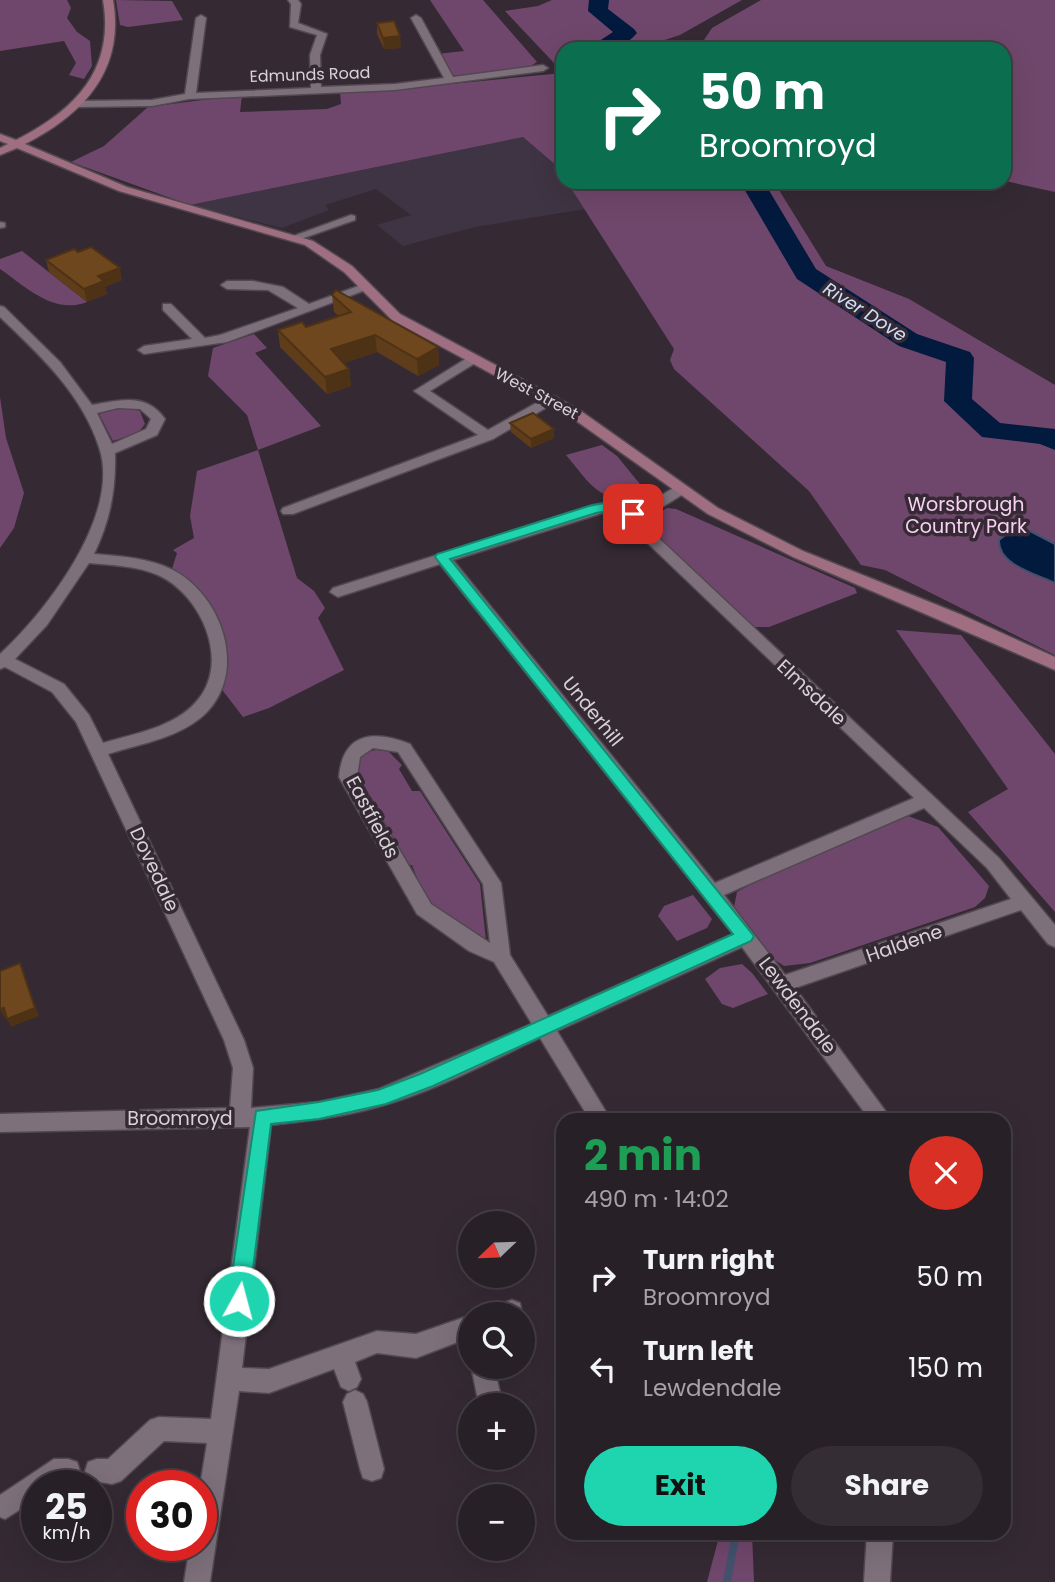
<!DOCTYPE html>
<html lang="en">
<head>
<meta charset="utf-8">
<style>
	body { margin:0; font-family:Poppins,sans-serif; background:#342d33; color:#f1f3f6; height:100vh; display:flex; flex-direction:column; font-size:26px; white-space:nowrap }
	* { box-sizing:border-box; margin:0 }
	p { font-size:23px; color:#a5a3a7 }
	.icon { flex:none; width:38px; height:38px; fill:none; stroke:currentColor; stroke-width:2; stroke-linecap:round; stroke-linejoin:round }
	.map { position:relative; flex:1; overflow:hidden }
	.drawer { position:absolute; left:556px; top:1113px; width:455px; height:427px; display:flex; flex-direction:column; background:#282027; border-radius:21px; box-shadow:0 7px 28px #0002,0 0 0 2px #443e44 }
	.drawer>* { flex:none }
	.guide { position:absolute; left:556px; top:42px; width:455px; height:147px; border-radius:21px; box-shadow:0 7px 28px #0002,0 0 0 2px #443e44; background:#0b6e4f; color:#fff; overflow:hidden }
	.needle { width:46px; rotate:247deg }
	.controls { position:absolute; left:458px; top:1211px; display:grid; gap:14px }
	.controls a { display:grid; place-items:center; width:77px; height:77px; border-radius:50%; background:#282027; box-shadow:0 7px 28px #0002,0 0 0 2px #443e44; font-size:35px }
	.speed { position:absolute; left:21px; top:1470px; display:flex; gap:14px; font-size:35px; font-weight:700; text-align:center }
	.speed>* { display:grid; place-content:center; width:91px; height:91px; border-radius:50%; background:#282027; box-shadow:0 7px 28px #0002,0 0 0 2px #443e44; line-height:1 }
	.speed small { font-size:18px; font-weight:400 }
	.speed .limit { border:10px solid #d22; background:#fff; color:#111 }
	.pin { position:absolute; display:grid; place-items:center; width:60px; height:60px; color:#fff; margin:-30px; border-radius:14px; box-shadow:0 4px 10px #0006 }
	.me { position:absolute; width:77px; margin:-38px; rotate:7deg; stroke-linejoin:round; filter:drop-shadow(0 0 5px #0008) }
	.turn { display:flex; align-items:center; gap:24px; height:147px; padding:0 28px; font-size:32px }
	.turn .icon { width:91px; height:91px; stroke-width:2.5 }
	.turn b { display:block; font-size:49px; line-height:60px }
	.round { display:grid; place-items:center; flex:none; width:74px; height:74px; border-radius:37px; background:#342d33 }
	.overview { display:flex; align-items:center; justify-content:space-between; height:119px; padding:0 28px }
	h1 { font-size:42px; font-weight:700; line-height:52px; color:#1e9e55 }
	.action { display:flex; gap:14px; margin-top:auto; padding:14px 28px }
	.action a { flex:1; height:80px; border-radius:42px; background:#1fd5b0; color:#111; font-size:28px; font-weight:700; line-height:80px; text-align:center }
	.action a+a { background:#342d33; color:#f1f3f6 }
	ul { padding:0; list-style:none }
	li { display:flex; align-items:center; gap:21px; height:91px; padding:0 28px }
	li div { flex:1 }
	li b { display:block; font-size:26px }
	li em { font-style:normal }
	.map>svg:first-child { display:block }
</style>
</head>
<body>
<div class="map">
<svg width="1055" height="1582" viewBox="0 0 1055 1582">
	<rect width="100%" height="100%" fill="#352a34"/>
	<!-- commercial -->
	<path fill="#3f3443" d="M523,137L558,167L563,176L564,182H567L585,209L475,227L403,246L377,225L411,215L376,189L325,205L329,210L282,228L190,205Z"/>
	<!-- green -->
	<path fill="#70476c" d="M0,0H67L71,8L67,18L77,32L90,41L92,66L84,79L69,75L76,63L64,41L0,51Z
		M116,0L172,1L183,20L128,27L120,25Z
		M430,0H483L537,62L529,67L457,76L450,74L437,54L464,51Z
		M552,0H742L680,35L637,49H564L563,62L554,63L505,11L538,6Z
		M761,0H1055V192L1005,181L1004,49H751C727,45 703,49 678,49L704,40L712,28Z
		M563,73V176L558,167L523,137L190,205L71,162L104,146L148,107L242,95L240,112L327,109L341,104L340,91L409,88Z
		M567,182H774L826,266L909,299L1055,385V655L885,570L861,565L809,491L674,369L670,360L674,349Z
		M22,251L87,302C54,315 26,287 0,269V259Z
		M254,334L267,348L255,353L321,426L258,450L297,578L314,591L325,608L318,618L344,670L269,708L243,717L220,687L222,634L210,604L193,585L172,569L177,553L173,550L194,538L190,516L197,471L258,450L247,415L208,376L213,348Z
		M0,397L6,438L24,493L14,528L0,548Z
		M129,408L140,411L145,424L138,433L113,441L99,414L109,410Z
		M602,445L617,456L644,489L646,495L642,500C598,502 592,486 566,455Z
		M667,508L676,509L855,588L857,593L769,627H753L655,535L647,520Z
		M896,630L961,635L1055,754V912L968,812L1008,789Z
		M377,750L388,751L402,765L399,769L412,791H420L480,884L486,941C445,917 429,912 412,865H406L372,813L377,807L360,779L354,781L355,758L363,752Z
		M908,816L938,827L989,886L985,898L975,907L810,963L784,966L772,958L734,907L737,892L764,876Z
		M693,895L712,919L707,928L677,941L658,916L664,906Z
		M742,964L752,973L768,994L733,1008L722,1004L705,979L720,968Z
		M720,1533H752L754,1582H707Z"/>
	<!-- water -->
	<path fill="#031a3f" stroke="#43516d" stroke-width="2" d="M1019,530L1030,531L1055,544V583C1036,574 998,565 999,540L1008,533Z"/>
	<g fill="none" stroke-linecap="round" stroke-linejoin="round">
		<!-- stream -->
		<path stroke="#43516d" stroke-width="8" d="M727,1582L736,1533"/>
		<!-- river -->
		<path fill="#031a3f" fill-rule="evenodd" d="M589,0H609L608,9L634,29L637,33C624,49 606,49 587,49L613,32L588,11Z
			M740,182H764L816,269L917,334L970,352L974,358L972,399L1000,423L1055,429V450L1040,444L982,437L944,401L946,362L899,346L797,279Z"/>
		<!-- street casing -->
		<g stroke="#514850" stroke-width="3">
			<path id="street" d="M288,0H298L301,4L298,23L327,34L320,55L321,87L395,84L444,78L411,18L416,15L421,18L453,77L543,65L548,68L543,71L395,90L189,99L152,106L77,107L72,104L77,101L152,100L185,94L196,18L201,15L206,18L196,93L311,88L310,55L317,35L290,27L291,4Z
				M351,215L355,216V220L298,240L288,238Z
				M0,222L5,223V227L0,228Z
				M253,281L283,287L309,304L361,285L371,288L227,342L144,354L138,350L144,346L192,339L163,310V304H171L205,338L220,335L298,308L268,290L227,289L221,285L227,281Z
				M0,306L4,307L60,362L92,405C120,400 146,392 165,419L157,435L115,453C116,490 110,521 94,554C120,556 150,558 173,570C221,595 248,669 207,712C183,737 140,744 108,754L244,1040L253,1068L251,1108L319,1102L379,1089L532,1024L494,962L469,951L417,914L339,777C343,732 374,730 410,744L501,883L510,955L548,1016L733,934L440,564L338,597L330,592L333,588L594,505L609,502L637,510L675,487H685L687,490L685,493L646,517L647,527L999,858L1055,925V947L1048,944L1021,910L795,988L892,1120H870L742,947L557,1031L611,1120H590L540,1038C488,1062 434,1092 377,1107C342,1117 307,1121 271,1125L242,1368L269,1369L377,1331L416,1334L471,1315V1337L416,1358L377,1353L355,1362L361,1379L357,1387L349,1391L341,1387L334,1369L269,1393L239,1391L210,1582H184L190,1545H201L200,1486L207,1443L164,1441L121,1481L112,1484L88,1480L85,1471L88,1462L97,1459H108L150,1420L159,1417L211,1419L250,1127L0,1132V1114L230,1108L233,1068L224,1040L76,722L52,692L5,667L0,669V654C46,612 122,514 99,447C82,394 39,354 0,317ZM118,408L140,409L151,419L146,429L112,444L97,413ZM609,511L632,518L635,531L914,798L715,883L453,560ZM89,563C112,565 137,566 158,575C201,594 232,663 196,702C175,727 133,734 103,743L89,715L64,684L15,659L47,625ZM373,748L398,752L483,884L490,943L431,904L357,777L360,757ZM924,808L987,868L1011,899L785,975L724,895Z
				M472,355L477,356V362L430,391L488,430L547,397H557L559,400L493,439L293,514H283L281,511L283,508L478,435L414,391Z
				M512,1300L520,1303L522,1314H491L494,1306Z
				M471,1366L494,1367L503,1405H479Z
				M355,1390L363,1394L367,1402L384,1469L381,1478L372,1481L363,1478L360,1469L343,1402L347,1394Z
				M54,1459H68L77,1462L80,1471L77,1480L55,1486H37V1499L5,1519L0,1517V1495Z
				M867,1533H893L890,1582H864Z"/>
		</g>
		<!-- secondary casing -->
		<g stroke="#514850" stroke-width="3">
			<path id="secondary" d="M103,0H113C125,70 84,114 25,144L127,187L313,241L352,266L400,314L578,409L718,508L803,551L962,615L1055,657V670L793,557L708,514L568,415L392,320L344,272L305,245L119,191L17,148L0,155V148L8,144L0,141V134L16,140C75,110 115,70 103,0Z"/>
		</g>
		<!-- street -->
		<use href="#street" fill="#7d707b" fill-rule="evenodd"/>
		<!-- secondary -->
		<use href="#secondary" fill="#9f6e80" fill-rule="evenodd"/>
	</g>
	<!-- wall -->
	<path fill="#5f3d1a" d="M377,23L401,48L384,49L377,34Z
		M46,260L122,280L105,287L107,294L87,302L49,272Z
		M332,295L438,347L439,365L418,376L377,352L344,363L349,369L351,386L327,394L280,347L278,330L306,327L339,316L334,312Z
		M510,423L554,438L531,448L511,432Z"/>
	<!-- shaded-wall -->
	<path fill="#4e3215" d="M400,36L401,48L384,49L383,38Z
		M120,268L122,280L105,287L107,294L87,302L84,289L98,276Z
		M375,335L377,352L333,367L331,349Z
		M438,347L439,365L418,376L417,359Z
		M349,369L351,386L327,394L325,377Z
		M554,429V438L531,448V439Z
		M20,963L39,1016L11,1027L7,1019Z
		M4,1008L7,1017L4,1018L0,1010Z"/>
	<!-- building -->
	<path fill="#6f471e" stroke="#4e3215" stroke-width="2" d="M394,21L400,36L383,38L377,23Z
		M91,247L120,268L98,276L104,281L84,289L46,260L74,249L78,252Z
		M336,290L438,347L417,359L375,335L331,349L349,369L325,377L278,330L302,322L306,327L351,312L332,295Z
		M533,413L554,429L531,439L510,423Z
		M20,963L35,1008L7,1019L4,1008L0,1009V971Z"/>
	<!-- route -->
	<path fill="#1fd5b0" stroke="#148a72" stroke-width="2" d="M609,502L640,514L633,518L608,511L596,513L450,559L754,936L751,941L433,1086L386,1104L319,1119L271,1124L249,1301L246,1308L239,1311L231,1308L228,1301L256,1111L319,1102L378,1090L420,1074L733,934L435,557L437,554L589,506Z"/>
	<g text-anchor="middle" stroke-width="7" stroke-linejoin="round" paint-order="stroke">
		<!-- far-street labels -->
		<g font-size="16" fill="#d8d1d7" stroke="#352a34">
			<text transform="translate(310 74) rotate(-2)" y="6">Edmunds Road</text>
			<text transform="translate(537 393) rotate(28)" y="6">West Street</text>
		</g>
		<!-- far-water labels -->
		<g font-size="18" font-style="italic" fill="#cee0fc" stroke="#352a34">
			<text transform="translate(865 312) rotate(32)" y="6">River Dove</text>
		</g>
		<!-- park labels -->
		<g font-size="19" fill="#f8d0f3" stroke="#352a34">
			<text x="966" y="511">Worsbrough<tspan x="966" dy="22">Country Park</tspan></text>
		</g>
		<!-- street labels -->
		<g font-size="19" fill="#d8d1d7" stroke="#352a34">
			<text transform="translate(812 692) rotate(43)" y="7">Elmsdale</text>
			<text transform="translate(593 711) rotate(51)" y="7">Underhill</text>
			<text transform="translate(373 817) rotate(62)" y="7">Eastfields</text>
			<text transform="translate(155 869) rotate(65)" y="7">Dovedale</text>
			<text transform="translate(904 943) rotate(-19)" y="7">Haldene</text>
			<text transform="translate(798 1005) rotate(53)" y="7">Lewdendale</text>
			<text x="180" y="1125">Broomroyd</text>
		</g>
	</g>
</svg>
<div class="controls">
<a><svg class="needle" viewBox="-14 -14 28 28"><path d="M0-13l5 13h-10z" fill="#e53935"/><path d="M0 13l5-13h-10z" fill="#a5a3a7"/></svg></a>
<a><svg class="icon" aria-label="search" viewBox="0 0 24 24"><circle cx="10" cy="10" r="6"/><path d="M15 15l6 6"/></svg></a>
<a>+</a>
<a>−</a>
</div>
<div class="speed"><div>25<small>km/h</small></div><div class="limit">30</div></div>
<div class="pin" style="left:633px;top:514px;background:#d93025"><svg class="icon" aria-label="arrive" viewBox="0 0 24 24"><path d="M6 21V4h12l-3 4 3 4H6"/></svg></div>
<svg class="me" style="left:239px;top:1301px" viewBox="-20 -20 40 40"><circle r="17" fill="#1fd5b0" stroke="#fff" stroke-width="3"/><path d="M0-11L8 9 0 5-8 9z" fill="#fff"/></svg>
<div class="guide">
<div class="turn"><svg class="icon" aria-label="right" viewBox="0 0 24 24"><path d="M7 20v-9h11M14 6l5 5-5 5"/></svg><div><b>50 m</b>Broomroyd</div></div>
</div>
<section class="drawer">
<div class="overview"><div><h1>2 min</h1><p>490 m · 14:02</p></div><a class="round" style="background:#d93025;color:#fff"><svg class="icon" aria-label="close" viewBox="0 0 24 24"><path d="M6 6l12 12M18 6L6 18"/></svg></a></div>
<ul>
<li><svg class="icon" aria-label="right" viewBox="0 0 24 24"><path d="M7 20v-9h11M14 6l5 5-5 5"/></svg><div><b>Turn right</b><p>Broomroyd</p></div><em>50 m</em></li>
<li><svg class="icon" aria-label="left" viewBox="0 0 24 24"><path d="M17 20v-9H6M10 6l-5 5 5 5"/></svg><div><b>Turn left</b><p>Lewdendale</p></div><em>150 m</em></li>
</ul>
<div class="action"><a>Exit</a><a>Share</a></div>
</section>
</div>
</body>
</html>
